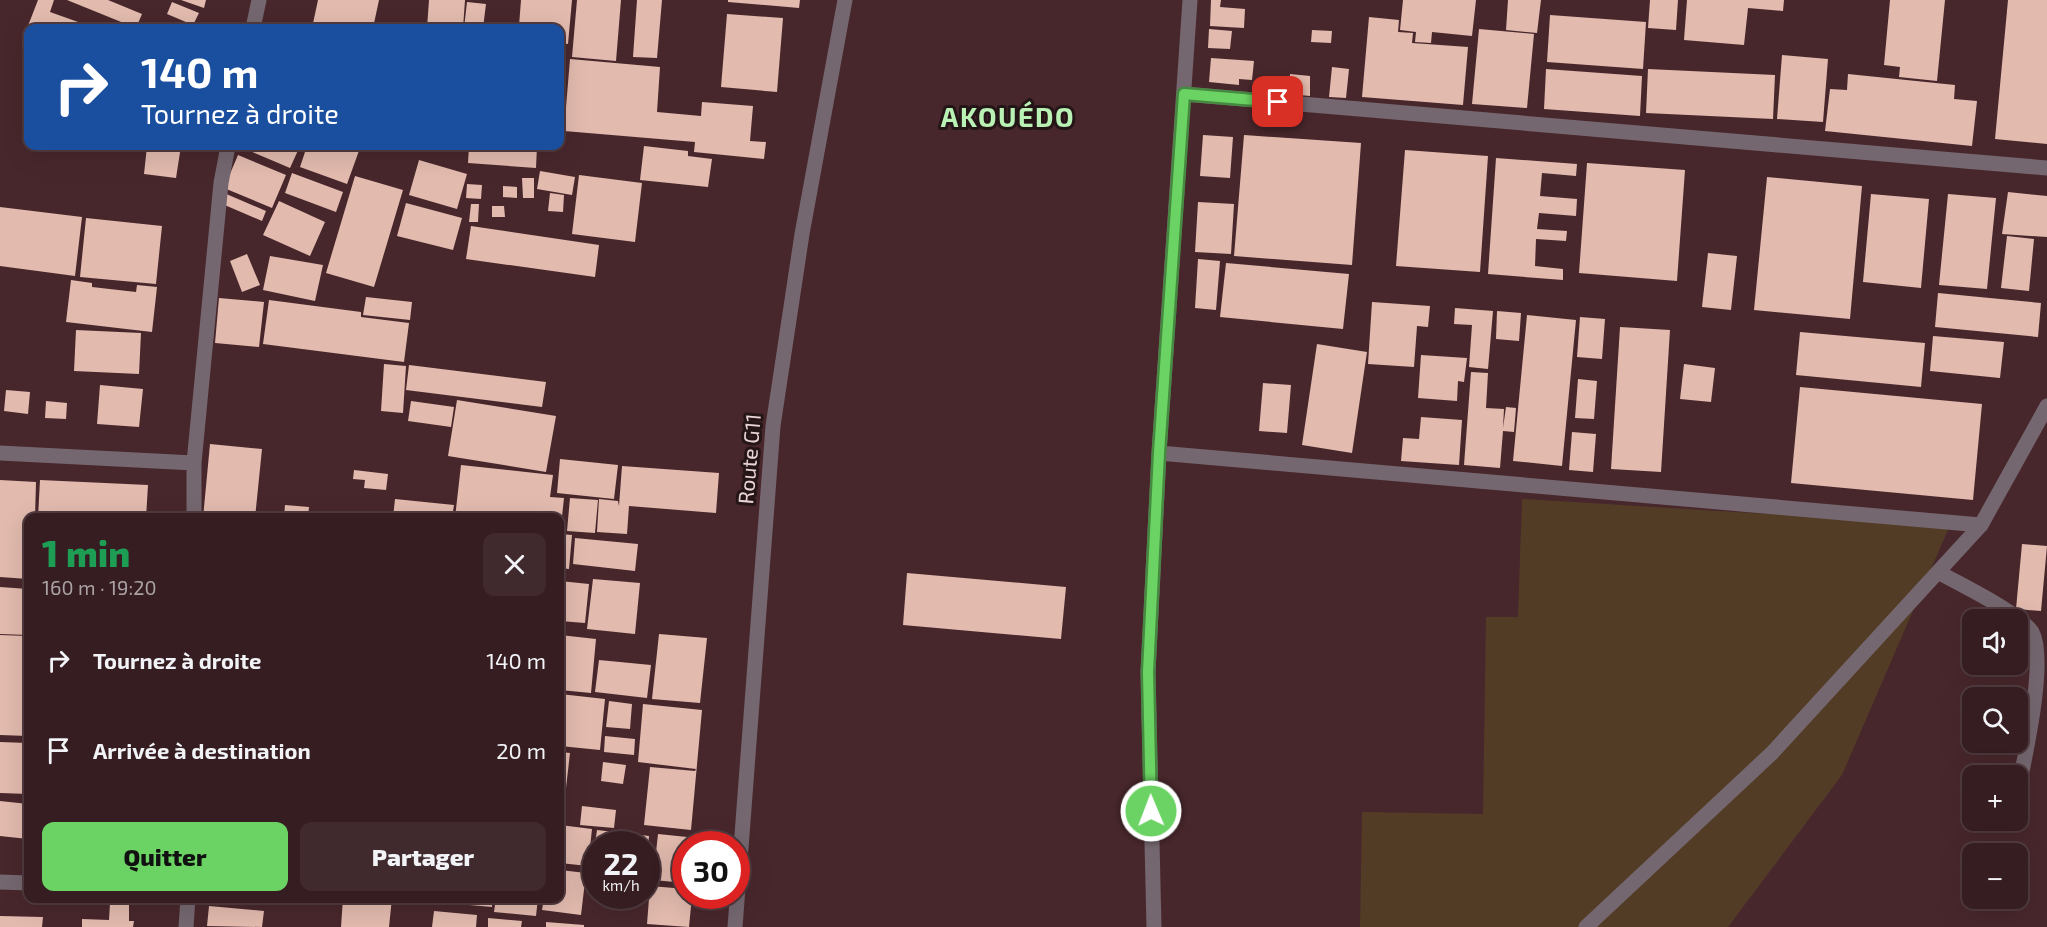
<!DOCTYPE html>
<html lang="fr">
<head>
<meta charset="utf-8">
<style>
	body { margin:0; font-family:"Exo 2",sans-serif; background:#412a2e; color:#f1f3f6; height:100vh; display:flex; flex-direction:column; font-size:22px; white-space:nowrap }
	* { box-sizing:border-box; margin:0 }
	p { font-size:20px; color:#aaa2a5 }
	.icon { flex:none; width:33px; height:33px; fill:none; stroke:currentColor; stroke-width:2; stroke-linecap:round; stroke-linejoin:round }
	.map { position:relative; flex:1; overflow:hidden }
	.side { position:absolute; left:24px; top:513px; width:540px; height:390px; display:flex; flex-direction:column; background:#361d21; border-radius:12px; box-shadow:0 6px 24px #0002,0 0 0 2px #503b3f }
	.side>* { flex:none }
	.top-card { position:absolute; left:24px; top:24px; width:540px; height:126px; border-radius:12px; box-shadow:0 6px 24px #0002,0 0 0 2px #503b3f; background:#1a4fa0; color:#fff; overflow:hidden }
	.tools { position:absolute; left:1962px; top:609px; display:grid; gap:12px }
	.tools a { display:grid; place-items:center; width:66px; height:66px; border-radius:12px; background:#361d21; box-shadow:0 6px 24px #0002,0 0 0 2px #503b3f; font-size:30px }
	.speed { position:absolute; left:582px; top:831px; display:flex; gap:12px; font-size:30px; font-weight:700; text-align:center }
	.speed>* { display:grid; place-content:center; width:78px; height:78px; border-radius:50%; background:#361d21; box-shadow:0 6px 24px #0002,0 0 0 2px #503b3f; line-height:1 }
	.speed small { font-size:15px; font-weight:400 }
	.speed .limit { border:9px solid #d22; background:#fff; color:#111 }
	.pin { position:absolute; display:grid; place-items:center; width:51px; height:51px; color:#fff; margin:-26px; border-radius:12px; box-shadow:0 3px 9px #0006 }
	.me { position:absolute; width:66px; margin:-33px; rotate:359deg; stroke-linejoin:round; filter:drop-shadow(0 0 4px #0008) }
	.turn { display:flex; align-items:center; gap:21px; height:126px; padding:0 18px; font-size:27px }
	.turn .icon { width:78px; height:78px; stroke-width:2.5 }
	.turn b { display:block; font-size:42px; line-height:51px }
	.round { display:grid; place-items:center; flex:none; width:63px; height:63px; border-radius:12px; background:#412a2e }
	.head { display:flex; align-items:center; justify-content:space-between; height:102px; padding:0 18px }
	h1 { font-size:36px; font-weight:800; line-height:45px; color:#1e9e55 }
	.primary-button { display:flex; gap:12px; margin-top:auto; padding:12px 18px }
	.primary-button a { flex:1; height:69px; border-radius:12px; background:#6bd363; color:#111; font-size:24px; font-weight:800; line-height:69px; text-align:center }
	.primary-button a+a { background:#412a2e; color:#f1f3f6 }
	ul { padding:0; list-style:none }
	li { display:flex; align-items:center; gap:18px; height:90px; padding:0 18px }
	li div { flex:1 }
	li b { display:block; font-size:22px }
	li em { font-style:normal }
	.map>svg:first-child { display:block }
</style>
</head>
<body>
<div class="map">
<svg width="2047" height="927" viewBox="0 0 2047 927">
	<rect width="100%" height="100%" fill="#48272c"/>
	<!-- green -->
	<path fill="#533c26" d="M1522,499L1950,525L1842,775L1728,927H1360L1362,812L1483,814L1486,617H1518Z"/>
	<!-- building -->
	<path fill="#e2baae" d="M38,0H54L50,12L95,28L44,27L28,28V32L26,31Z
		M67,0H108L142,14L136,28Z
		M181,0H206L204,8Z
		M318,0H379L373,28H312Z
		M429,0H465L463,28H427Z
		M521,0H572L568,44L560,43V28H524V27L519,26Z
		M577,0H621L616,61L572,57Z
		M637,0H662L657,58L633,57Z
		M728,0H800L799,8L728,2Z
		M1211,0H1221L1220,7L1245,9L1244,28L1210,26Z
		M1403,0H1476L1472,36L1432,32L1431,43L1415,42L1416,32L1400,30Z
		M1508,0H1541L1537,33L1506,30Z
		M1650,0H1678L1676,30L1648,28Z
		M1687,0H1784L1783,11L1748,8L1744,45L1684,40Z
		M1890,0H1945L1937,81L1899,77L1900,67L1884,65Z
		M2008,0H2047V144L1995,139Z
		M172,2L199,13L193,25L167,14Z
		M467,2L486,4L483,28H464Z
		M727,14L783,18L777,92L721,87Z
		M1550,15L1646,22L1643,69L1547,62Z
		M1369,17L1399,20L1398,32L1413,33L1412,43L1468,47L1463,105L1362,97Z
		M1209,29L1232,31L1230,49L1208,48Z
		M1479,29L1534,34L1527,108L1472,104Z
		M1312,30L1332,31L1331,43L1311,42Z
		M1782,55L1828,59L1823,122L1777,119Z
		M1211,58L1254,61L1252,80L1239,79V85L1209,82Z
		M570,59L660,67L657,112L701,116L702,102L753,106L750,141L766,142L764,159L694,152L695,142L564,131Z
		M1332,67L1349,69L1346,98L1329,97Z
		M1546,69L1642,76L1640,116L1544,109Z
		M1648,69L1775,75L1773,119L1646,113Z
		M1290,74L1310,76V96L1289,94Z
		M1848,74L1955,85L1954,99L1977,101L1972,146L1825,131L1830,89L1847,90Z
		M1203,135L1233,137L1230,178L1200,176Z
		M1244,135L1361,143L1352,265L1234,256Z
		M147,146H181L176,178L144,174Z
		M238,146H300L290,168Z
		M307,146H354L360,148L347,184L300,167Z
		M469,146H537L536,168L468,163Z
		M644,146L688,151V156L712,159L708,187L640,180Z
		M1405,150L1488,156L1480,272L1396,266Z
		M238,155L286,175L272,208L224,188Z
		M1496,158L1577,164L1576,176L1542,173L1540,196L1577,199L1576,216L1539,213L1537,229L1567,231L1566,241L1536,239L1535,266L1563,269V280L1488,274Z
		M419,160L467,174L457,209L409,195Z
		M1587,163L1685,170L1677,281L1579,273Z
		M540,171L575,177L572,195L537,189Z
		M292,173L343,192L336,212L285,193Z
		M579,175L642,183L635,242L572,234Z
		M355,176L403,190L374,287L326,273Z
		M1767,177L1862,186L1850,319L1754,310Z
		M522,178H534V198H523Z
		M467,184L482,185L481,199L466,198Z
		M503,186L517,187V198L503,197Z
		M2008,192L2047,196V237L2002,234Z
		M224,193L266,211L262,221L220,203Z
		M550,193L564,195L563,212L548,211Z
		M1871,194L1929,199L1921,288L1863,282Z
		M1948,194L1996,198L1987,289L1939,285Z
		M279,201L325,222L310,256L263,235Z
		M1198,202L1234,204L1231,254L1195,252Z
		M406,203L462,218L453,250L397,236Z
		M471,204H479L478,222H469Z
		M492,206H504L505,217H492Z
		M0,207L82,217L75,276L0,266Z
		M86,218L162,226L156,284L80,277Z
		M471,226L599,245L595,277L466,259Z
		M2007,236L2034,239L2029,291L2001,288Z
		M1708,253L1737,256L1731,310L1702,307Z
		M247,254L260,285L242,292L230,261Z
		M270,256L323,265L315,301L263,290Z
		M1198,259L1220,261L1216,310L1195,308Z
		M1226,263L1349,274L1343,329L1220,317Z
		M71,280L92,283V287L136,292L137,285L157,287L152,332L66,322Z
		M1938,293L2041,303L2038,337L1935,327Z
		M366,297L412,302L410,320L363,315Z
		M219,298L264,302L259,347L215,343Z
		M269,300L361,312V317L409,323L404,362L263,344Z
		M1372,302L1430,306L1428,327L1417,326L1414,367L1368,364Z
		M1455,308L1493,311L1488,369L1469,367L1472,325L1454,324Z
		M1497,311L1521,313L1519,341L1496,339Z
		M1527,315L1576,320L1562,466L1513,461Z
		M1580,317L1605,319L1602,359L1577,357Z
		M1620,327L1670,330L1661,472L1611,469Z
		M76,330L141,333L139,374L74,371Z
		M1800,332L1925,343L1921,387L1796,375Z
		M1933,336L2004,342L2000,378L1930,371Z
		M1317,344L1367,352L1352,453L1302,445Z
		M1421,355L1467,358L1464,382L1458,381L1457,401L1418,398Z
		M384,364L406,366L403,413L381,411Z
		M1684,364L1715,368L1711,402L1680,399Z
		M409,365L546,382L542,407L406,390Z
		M1471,372L1488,373L1486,408L1504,409L1503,428L1506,407L1516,408L1514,432L1503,431L1500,468L1464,465Z
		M1578,379L1597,381L1594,419L1575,418Z
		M1263,383L1291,385L1287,433L1259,431Z
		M100,385L143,389L139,427L97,424Z
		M1800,387L1982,404L1973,500L1791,483Z
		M6,390L30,392L28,414L4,411Z
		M457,400L556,416L546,472L448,456Z
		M46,401L67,403L66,419L45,418Z
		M411,401L454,407L451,427L408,421Z
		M1421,417L1462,420L1459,465L1401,461L1403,438L1419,439Z
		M1572,432L1596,434L1593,472L1569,470Z
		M210,444L262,449L255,518H203Z
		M560,459L618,465L614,499L557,493Z
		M461,465L553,475L550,497L564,498L561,526L560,518H455Z
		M622,466L719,473L716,513L629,506L627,534L597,532L599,499L618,501L619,506Z
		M354,470L388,474L386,490L364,488L365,480L353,479Z
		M0,480L36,482L35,518H28V579L0,577Z
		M40,480L148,485L146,518H38Z
		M570,498L598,500L595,533L567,531Z
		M395,499L454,505L452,518H393Z
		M285,505L309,507L308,518H284Z
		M560,534L572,535L569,569L560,568Z
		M575,538L638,544L635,571L573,564Z
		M2022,544L2047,546L2041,611L2016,609Z
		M907,573L1066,587L1061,639L903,625Z
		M593,579L640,583L635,634L587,629Z
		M560,581L589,584L585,623L560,621Z
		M0,587L28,589V635L0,634Z
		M659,634L707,638L700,703L652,699Z
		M0,635L28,636V736L0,735Z
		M560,635L596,639L591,693L560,690Z
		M599,660L651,665L647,698L595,692Z
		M560,694L605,699L600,750L560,746Z
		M609,701L632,704L630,729L606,727Z
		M643,704L702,710L691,830L644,825L650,767L695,771L696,769L638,762Z
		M605,736L635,739L634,755L604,752Z
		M0,742L28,743V794L0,793Z
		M560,752L570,753L566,788L560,787Z
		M603,762L626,765L623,784L601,781Z
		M0,801L28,804V839L0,836Z
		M582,806L616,810L614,828L580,825Z
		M560,825L592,829L588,866L560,863Z
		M597,830L649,836L648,849L646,844H595Z
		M658,834L697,838L696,844H686V883L653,880Z
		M560,870L586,873L581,915L542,910L544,898H560Z
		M650,886L686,889V896H692L689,927L647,924Z
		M343,898H392L389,927H341Z
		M413,898H492V907L413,900Z
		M496,898H538L536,916L494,912Z
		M110,903L129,904V921H134L133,927H82V919L109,920Z
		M209,906L264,911L262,927L207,926Z
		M434,911L477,915L476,927H432Z
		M0,916L43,917L42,927H0Z
		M488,918L522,921L521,927H488Z
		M546,922L584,925V927H546Z"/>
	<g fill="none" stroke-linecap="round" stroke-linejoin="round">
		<!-- minor -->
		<path stroke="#75676f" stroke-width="15" d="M253,28L259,0
			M1184,94L2047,168
			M0,453L194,463
			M1159,453L1981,525L2047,406
			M194,518V463L221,183L228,146
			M1938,572C1963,586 2016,611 2032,632C2047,660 2025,756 2018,791
			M0,882L28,883
			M186,927L188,898
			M735,927L773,426L802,234L845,0
			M1154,927L1148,672L1159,453L1190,0
			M1586,927L1772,753L1981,525"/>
	</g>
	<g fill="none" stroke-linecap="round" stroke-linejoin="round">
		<!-- route casing -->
		<g stroke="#468940" stroke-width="15">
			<path id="route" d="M1151,811L1148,672L1159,453L1184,94L1278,102"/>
		</g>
		<!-- route -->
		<use href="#route" stroke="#6bd363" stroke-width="10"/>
	</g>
	<g text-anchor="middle" stroke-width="6" stroke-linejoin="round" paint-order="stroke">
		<!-- street labels -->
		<g font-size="21" fill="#ead4d7" stroke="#241517">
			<text transform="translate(750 459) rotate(-85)" y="7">Route G11</text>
		</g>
		<!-- district labels -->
		<g font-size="27" font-weight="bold" letter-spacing="1.5" fill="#baf1b4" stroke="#241517">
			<text x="1008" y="127">AKOUÉDO</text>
		</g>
	</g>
</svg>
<div class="tools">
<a><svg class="icon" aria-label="sound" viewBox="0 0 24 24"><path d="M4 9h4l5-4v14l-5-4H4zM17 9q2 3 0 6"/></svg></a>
<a><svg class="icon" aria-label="search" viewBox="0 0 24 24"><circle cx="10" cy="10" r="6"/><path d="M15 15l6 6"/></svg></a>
<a>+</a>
<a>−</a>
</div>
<div class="speed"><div>22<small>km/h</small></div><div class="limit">30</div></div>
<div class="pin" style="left:1278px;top:102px;background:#d93025"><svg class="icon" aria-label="arrive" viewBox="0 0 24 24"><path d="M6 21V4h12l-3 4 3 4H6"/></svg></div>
<svg class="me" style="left:1151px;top:811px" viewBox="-20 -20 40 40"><circle r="17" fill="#6bd363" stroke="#fff" stroke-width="3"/><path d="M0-11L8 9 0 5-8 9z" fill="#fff"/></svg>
<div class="top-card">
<div class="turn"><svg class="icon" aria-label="right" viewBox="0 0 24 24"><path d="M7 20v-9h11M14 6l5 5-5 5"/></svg><div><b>140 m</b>Tournez à droite</div></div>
</div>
<section class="side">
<div class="head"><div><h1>1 min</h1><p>160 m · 19:20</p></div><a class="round"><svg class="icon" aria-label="close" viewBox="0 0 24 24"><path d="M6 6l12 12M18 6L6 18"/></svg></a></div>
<ul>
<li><svg class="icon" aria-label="right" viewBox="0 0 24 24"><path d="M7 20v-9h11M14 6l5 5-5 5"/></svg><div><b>Tournez à droite</b></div><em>140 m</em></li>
<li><svg class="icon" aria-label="arrive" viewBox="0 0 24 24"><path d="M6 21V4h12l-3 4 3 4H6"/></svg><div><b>Arrivée à destination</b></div><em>20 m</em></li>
</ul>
<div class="primary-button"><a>Quitter</a><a>Partager</a></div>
</section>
</div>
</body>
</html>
